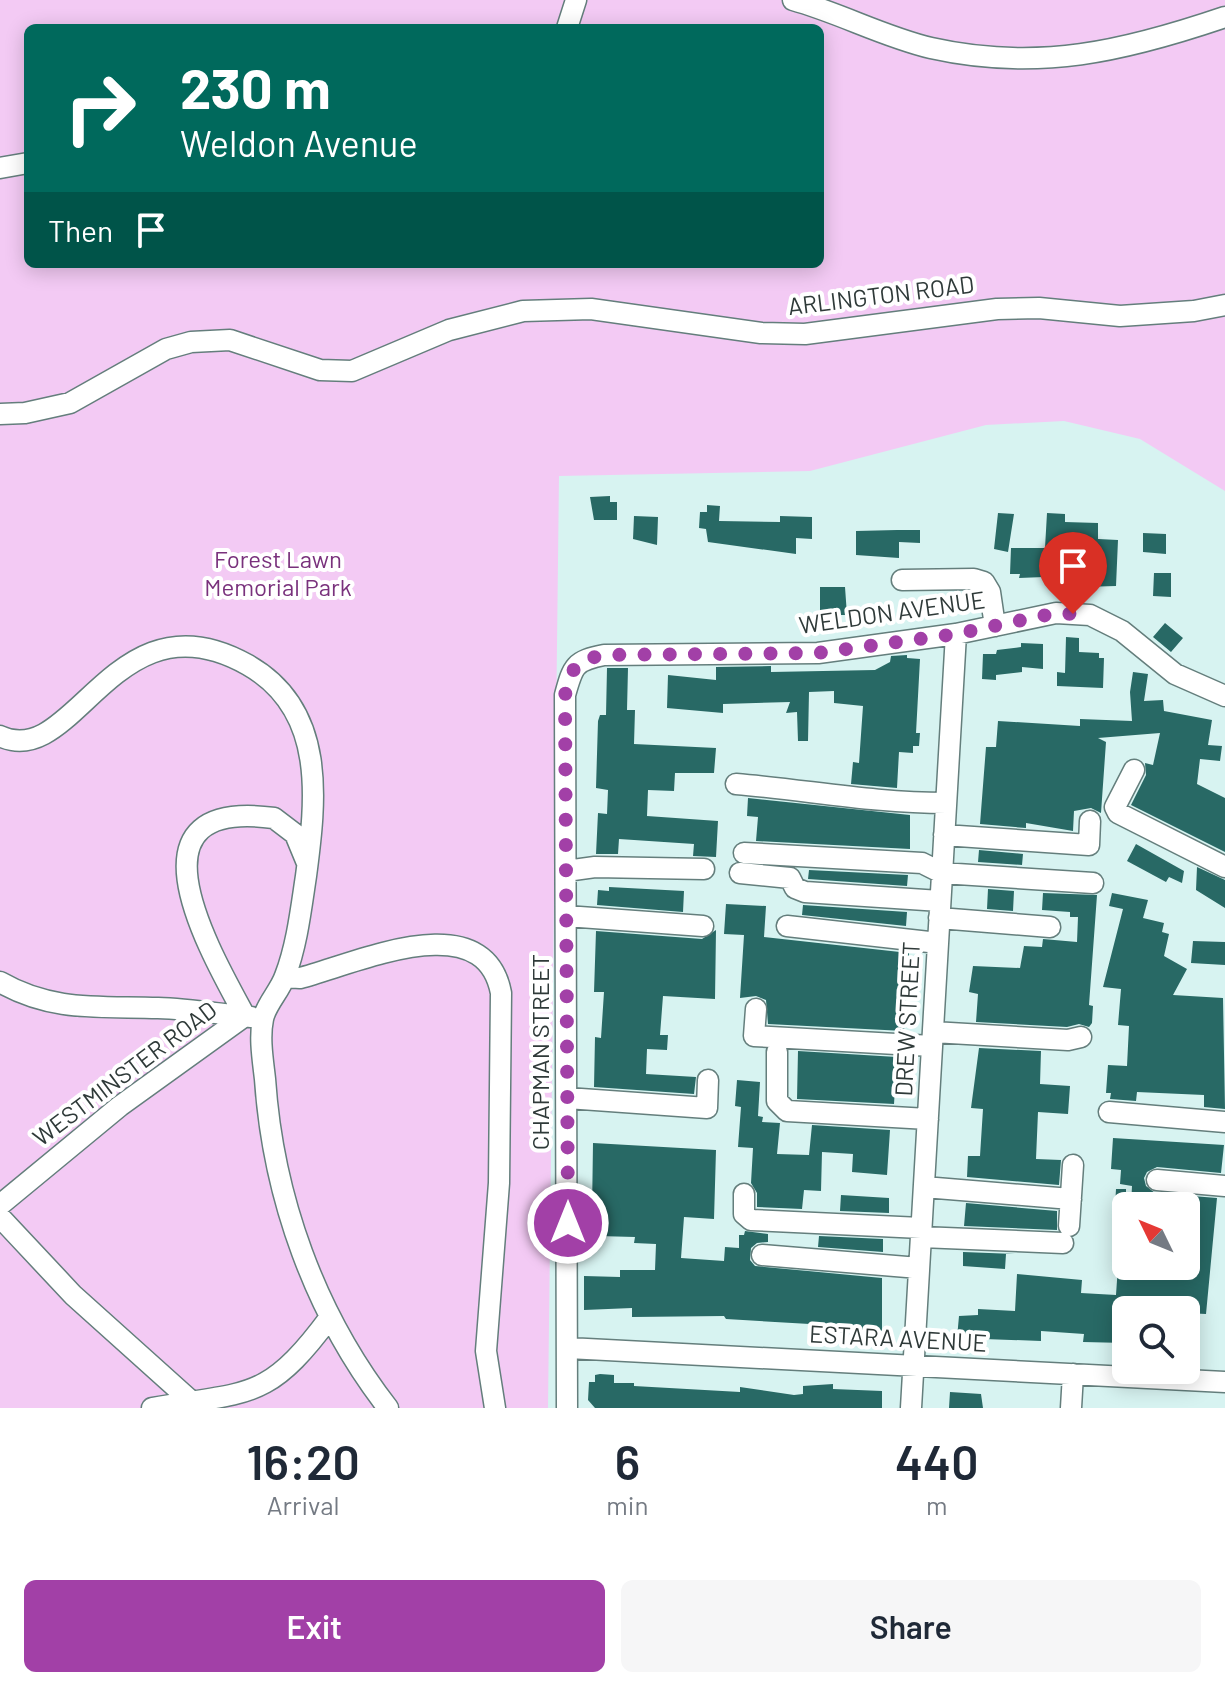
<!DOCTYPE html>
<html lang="en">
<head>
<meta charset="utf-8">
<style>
	body { margin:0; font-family:Barlow,sans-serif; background:#f6f6f7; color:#1f2937; height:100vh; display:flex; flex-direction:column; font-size:30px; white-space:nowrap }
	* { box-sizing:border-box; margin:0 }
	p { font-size:26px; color:#747a83 }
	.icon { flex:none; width:44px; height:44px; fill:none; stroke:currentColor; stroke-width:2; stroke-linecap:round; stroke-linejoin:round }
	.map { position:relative; height:1408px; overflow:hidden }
	.drawer { display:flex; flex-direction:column; background:#fff; flex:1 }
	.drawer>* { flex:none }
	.guide { position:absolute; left:24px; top:24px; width:800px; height:244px; border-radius:12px; box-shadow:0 4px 20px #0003; background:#00695c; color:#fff; overflow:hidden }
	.needle { width:52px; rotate:313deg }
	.buttons { position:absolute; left:1112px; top:1192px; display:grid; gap:16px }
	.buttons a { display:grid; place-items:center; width:88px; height:88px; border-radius:12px; background:#fff; box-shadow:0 4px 20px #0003; font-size:40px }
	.pin { position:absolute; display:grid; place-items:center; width:68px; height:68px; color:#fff; margin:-82px -34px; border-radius:50% 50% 50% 0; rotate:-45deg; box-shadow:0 0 8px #0007 }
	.pin .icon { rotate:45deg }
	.me { position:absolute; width:88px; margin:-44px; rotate:0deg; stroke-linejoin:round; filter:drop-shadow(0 0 6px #0008) }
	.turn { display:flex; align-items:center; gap:28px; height:168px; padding:0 24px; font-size:36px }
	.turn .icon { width:104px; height:104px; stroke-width:2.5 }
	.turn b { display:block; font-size:56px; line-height:68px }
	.then { display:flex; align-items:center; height:76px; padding:0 24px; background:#0003; gap:16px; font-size:30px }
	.eta { display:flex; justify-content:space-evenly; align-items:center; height:136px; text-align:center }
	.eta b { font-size:48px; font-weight:600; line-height:56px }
	.primary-button { display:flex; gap:16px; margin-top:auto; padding:16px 24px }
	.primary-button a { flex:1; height:92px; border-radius:12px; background:#a240a7; color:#fff; font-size:32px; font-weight:600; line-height:92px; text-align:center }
	.primary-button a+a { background:#f6f6f7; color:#1f2937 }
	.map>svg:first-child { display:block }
</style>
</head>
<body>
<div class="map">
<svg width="1225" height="1408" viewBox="0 0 1225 1408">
	<rect width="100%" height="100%" fill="#d7f3f1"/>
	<!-- green -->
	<path fill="#f3caf4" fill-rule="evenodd" d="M0,0H1225V491L1140,439L1064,421L986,425L810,471L559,476L548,1408H0ZM28,28H820V264H28Z"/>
	<!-- building -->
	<path fill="#286965" d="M610,496V502H617V520H594L590,497Z
		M707,505L720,506L719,521L780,522V516L812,517V539L796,538V554L708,542L706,529L699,528L700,512H707Z
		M998,513L1014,514L1008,552L994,549Z
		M1047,513L1065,514V522L1098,523V539L1118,540L1116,586L1082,587V584H1069V576L1019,578L1020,574H1010L1011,548H1045Z
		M634,516L658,517L657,545L633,539Z
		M897,530H920V543L899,542V558L856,555V531Z
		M1143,533L1166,534V554L1143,552Z
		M1154,573H1171V597L1153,596Z
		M820,587H845L847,615H820Z
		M1165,623L1183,638L1171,652L1153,637Z
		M1066,637L1079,638V652L1099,653V658H1104L1103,688L1057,686V672L1065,673Z
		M1021,643L1043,644V669L1022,667V672L996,675V680L982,679L983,654H996L997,650L1021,647Z
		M907,655V658L920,659L916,733H920L919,746H913V753L899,752L897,788L851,784L853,762L859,763L863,706L834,703V691L809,692L808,741H798L797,712L786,713L790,702L723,704V713L667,708L668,675L716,680V667L771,666V672L875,670L890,662L891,656Z
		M607,668H628L627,710H635L634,744L716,748L714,773H675L674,791L648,790L647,816L718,821L716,857L693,856L694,844L619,839L618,854H596L598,813L607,814L608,790L596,788L598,721L600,715H606Z
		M1133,672L1148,674L1144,701L1163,700L1164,711L1212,720L1208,745L1222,746L1220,761L1200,759L1197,784L1225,798V852L1131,805L1146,775L1145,763L1153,765L1160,733L1098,738L1106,742L1101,813L1091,808L1074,811L1073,831L1026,823V828L980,824L986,747H996L998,721L1080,726V719L1132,721L1130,692Z
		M748,798L910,815V849L756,841L758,817L747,816Z
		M1136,844L1184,871L1182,883L1169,877L1166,882L1127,861Z
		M979,850L1023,854L1022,865L978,862Z
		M1197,867L1225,880V908L1196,890Z
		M809,870L908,875L907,886L808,879Z
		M609,887L684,891L683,912L597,905L598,890L609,891Z
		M988,889L1014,891L1013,911L987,909Z
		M1043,893L1097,895L1089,1005L1093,1006L1092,1023L1089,1027L1079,1024L1067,1027L976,1022L978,994L969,992L973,966L1020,968L1024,946L1042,947L1043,939L1077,942L1078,917H1070V912L1042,910Z
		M1112,893L1148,900L1143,918L1164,923L1162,932L1169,934L1164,956L1187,969L1173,995L1223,998L1225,1109L1204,1107V1095L1137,1092L1136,1101L1110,1099L1111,1093H1106L1108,1065L1127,1066L1129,1026L1118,1025L1121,989L1103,987L1123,909L1109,906Z
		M726,904L766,906L764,937L909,953L904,1031L768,1024L766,1000L756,996L740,998L744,935L724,934Z
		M803,905L907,912L906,926L802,915Z
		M716,930L715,999L663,996L660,1035H668L667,1050L647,1049L646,1074L696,1077L694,1094L594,1087L595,1037L601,1038L604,992H594L596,931L702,939Z
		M1193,941L1225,942V965L1191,963Z
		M979,1048L1041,1051L1040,1084L1070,1086L1068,1114L1038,1112L1036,1159L1061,1160L1059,1185L967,1177L968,1156H980L983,1109L971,1108Z
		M798,1051L897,1057L894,1104L797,1099Z
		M737,1080L760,1082L758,1116L763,1117L762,1122L780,1123L777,1154L809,1155L812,1125L890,1130L887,1175L852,1172L853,1154L822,1152L821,1191L804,1190L802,1209L757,1207V1193L751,1183L753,1148L738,1147L741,1107L735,1106Z
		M1113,1138L1224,1145L1221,1173L1157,1167L1147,1172L1144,1178L1146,1186L1155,1193L1217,1198L1206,1314L1186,1313V1310H1126V1343L1083,1342L1084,1334L1041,1331V1341L957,1338L959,1316L978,1315V1309L1015,1311L1017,1274L1082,1280L1081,1293L1116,1295L1118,1266H1186V1206H1131L1132,1186L1120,1184L1121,1170L1111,1169Z
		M593,1143L716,1150L714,1219L684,1217L681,1258L724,1261L725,1247L739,1248V1235H744L745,1231L768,1234V1242L757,1243L751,1248L750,1260L755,1266L882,1278V1331L844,1329V1334L827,1333V1325L726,1319L724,1316L632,1317V1308L584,1310V1276L620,1277V1270H655L656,1244L634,1243L635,1237L598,1236V1212H592Z
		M1116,1189H1126V1243L1113,1242Z
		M841,1195L889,1198V1213L840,1211Z
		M966,1203L1057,1211V1230L964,1226Z
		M819,1236L883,1239V1252L818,1247Z
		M963,1252L1015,1254H1006L1005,1269L963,1266Z
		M600,1374L614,1375V1383H634V1386L740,1392V1387L794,1395L803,1394V1386L833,1384V1389L882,1391V1408H595L588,1400L589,1382H595V1375Z
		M950,1392L981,1394L983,1408H949Z"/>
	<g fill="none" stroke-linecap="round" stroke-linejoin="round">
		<!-- minor casing -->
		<g stroke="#647e7c" stroke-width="23">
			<path id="minor" d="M793,0C840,13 884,37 931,48C1038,72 1125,51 1225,17
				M567,28L576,0
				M0,168L28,163
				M0,414L25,413L70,403L166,349L191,342L230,340L320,370L352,371L449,330L523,311L591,309L761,333L805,334L997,309L1039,308L1120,316L1194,311L1225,305
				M902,580L974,579L984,582L990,592L995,626
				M0,736C75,772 114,589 248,665C327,710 316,800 306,876C301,909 297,945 285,976C280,991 266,1004 263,1019C259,1038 263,1061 265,1079C273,1197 315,1314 388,1408
				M1134,770L1115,807L1118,813L1225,867
				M736,784C808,790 873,803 946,803
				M944,835L1089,845L1090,821
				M744,853L922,863L942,873L1093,883
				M566,871L595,867L704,869
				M740,873L790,878L795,888L805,892L940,901
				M566,916L703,926
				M939,918L1050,927
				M787,926L938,943
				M285,977L300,978C355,964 484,903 501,993L499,1183L486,1351L495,1408
				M0,982C52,1012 100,1006 158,1008C189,1009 220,1014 251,1017
				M756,1009L754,1036L932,1046
				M245,1016C208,948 121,797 274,818L295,834L307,863
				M933,1032L1068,1040L1081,1037
				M777,1052V1101L787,1111L928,1119
				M567,1098L707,1108L708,1080
				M1109,1112L1225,1122
				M1157,1180L1225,1186
				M924,1187L1071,1199
				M744,1194V1214L751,1220L921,1228
				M0,1205L120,1106L245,1016
				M0,1217L73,1295L191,1401
				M1069,1226L1073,1165
				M921,1237L1063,1243
				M762,1255L919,1268
				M568,1348L1225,1382
				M152,1408C250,1391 267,1402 330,1317
				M567,1408L565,695C573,666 574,661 604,655L818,653L956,634L1056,613L1090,615L1122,631L1175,674L1225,696
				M911,1408L956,634
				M1071,1408L1073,1374"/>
		</g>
		<!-- minor -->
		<use href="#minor" stroke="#fff" stroke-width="20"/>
	</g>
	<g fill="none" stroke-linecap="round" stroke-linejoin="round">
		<!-- route -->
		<path stroke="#a240a7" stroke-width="14" stroke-dasharray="0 25.2" d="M568,1223L565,695C573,666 574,661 604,655L818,653L956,634L1056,613L1073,614"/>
	</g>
	<g text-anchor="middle" stroke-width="8" stroke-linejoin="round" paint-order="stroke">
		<!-- street labels -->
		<g font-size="24" fill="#2f3a39" stroke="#fff">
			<text transform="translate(881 296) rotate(-7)" y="8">ARLINGTON ROAD</text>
			<text transform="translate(892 613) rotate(-8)" y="8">WELDON AVENUE</text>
			<text transform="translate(908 1019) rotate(-87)" y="8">DREW STREET</text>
			<text transform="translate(541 1052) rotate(-90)" y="8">CHAPMAN STREET</text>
			<text transform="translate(125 1074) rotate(-37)" y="8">WESTMINSTER ROAD</text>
			<text transform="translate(898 1339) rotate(3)" y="8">ESTARA AVENUE</text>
		</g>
		<!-- park labels -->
		<g font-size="24" fill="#79317c" stroke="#fff">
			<text x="278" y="568">Forest Lawn<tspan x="278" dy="28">Memorial Park</tspan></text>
		</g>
	</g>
</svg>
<div class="buttons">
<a><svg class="needle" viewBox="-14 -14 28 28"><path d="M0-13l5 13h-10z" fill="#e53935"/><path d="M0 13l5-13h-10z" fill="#747a83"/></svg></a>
<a><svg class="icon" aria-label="search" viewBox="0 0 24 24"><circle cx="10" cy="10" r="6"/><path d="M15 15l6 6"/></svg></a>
</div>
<div class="pin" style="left:1073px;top:614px;background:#d93025"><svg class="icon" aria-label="arrive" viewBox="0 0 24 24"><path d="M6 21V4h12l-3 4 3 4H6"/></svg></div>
<svg class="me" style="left:568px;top:1223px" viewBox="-20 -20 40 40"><circle r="17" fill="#a240a7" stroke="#fff" stroke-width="3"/><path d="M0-11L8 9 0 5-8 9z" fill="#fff"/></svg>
<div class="guide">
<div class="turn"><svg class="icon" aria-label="right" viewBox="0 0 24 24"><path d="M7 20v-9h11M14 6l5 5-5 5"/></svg><div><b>230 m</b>Weldon Avenue</div></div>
<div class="then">Then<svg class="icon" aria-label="arrive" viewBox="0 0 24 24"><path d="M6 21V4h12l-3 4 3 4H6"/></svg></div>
</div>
</div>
<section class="drawer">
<div class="eta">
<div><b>16:20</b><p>Arrival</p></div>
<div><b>6</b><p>min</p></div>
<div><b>440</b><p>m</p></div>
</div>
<div class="primary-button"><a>Exit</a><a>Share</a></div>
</section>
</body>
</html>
